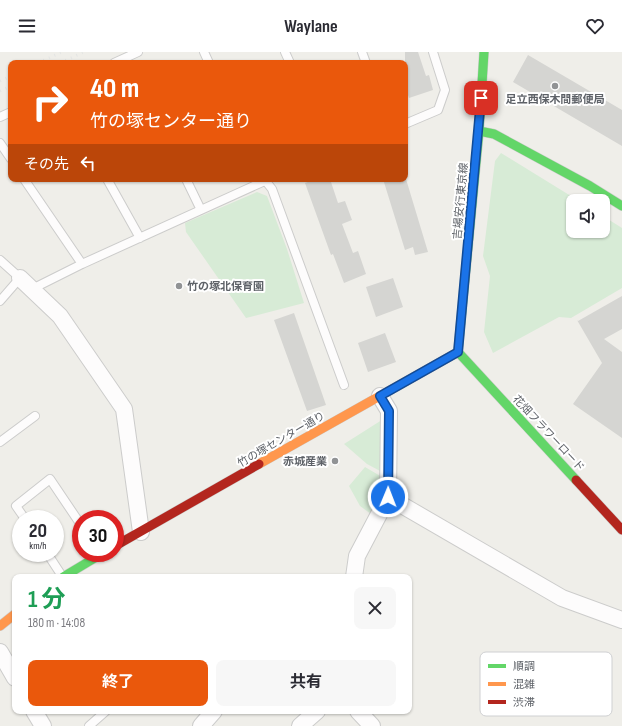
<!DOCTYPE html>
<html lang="ja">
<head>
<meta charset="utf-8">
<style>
	body { margin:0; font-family:"Sofia Sans Condensed","Noto Sans JP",sans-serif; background:#f7f7f7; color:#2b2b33; height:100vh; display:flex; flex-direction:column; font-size:15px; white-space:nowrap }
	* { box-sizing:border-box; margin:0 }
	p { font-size:13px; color:#7c7c81 }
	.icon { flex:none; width:22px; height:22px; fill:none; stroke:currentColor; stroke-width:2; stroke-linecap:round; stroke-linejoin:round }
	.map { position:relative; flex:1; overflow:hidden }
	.drawer { position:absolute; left:12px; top:522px; width:400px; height:140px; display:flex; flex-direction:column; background:#fff; border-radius:8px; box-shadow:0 1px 3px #0004 }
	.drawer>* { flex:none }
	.banner { position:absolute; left:8px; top:8px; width:400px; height:122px; border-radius:8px; box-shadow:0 1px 3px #0004; background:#ea580c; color:#fff; overflow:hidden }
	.controls { position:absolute; left:566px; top:142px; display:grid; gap:8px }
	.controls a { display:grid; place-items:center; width:44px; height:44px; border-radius:8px; background:#fff; box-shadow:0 1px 3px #0004; font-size:20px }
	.speed { position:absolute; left:12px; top:458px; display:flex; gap:8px; font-size:20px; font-weight:700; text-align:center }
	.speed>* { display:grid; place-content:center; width:52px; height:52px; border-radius:50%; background:#fff; box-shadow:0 1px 3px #0004; line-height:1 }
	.speed small { font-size:10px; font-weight:400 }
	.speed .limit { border:6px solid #d22; background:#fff; color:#111 }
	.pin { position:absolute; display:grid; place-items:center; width:34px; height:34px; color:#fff; margin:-17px; border-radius:8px; box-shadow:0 2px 6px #0006 }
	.me { position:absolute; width:44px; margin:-22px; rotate:1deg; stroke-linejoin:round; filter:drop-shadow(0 0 3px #0008) }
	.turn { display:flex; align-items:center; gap:14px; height:84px; padding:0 16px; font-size:18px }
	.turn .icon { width:52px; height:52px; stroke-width:2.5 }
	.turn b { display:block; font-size:28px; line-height:34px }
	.then { display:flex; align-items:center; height:38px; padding:0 16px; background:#0003; gap:8px; font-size:15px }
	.round { display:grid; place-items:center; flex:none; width:42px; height:42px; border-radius:8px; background:#f7f7f7 }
	.head { display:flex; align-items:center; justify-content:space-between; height:68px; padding:0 16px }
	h1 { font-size:24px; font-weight:700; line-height:30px; color:#1e9e55 }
	.cta { display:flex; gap:8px; margin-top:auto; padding:8px 16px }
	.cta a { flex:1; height:46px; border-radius:8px; background:#ea580c; color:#fff; font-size:16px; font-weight:700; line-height:46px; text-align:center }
	.cta a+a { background:#f7f7f7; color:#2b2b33 }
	header { display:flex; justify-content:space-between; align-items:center; height:52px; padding:0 16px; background:#fff; font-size:18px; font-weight:700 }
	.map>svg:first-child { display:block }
</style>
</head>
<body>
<header><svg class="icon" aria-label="menu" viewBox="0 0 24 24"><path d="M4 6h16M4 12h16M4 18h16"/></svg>Waylane<svg class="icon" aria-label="heart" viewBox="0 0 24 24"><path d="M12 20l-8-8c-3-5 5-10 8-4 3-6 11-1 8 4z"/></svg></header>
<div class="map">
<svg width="622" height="674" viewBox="0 0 622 674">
	<rect width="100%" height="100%" fill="#efeee9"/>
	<!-- green -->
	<path fill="#d7ebd6" d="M501,101L579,149H573V179H603V164L622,176V236L571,266L559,265L493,301L484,280L490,224L483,204L495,109Z
		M257,140L267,144L287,197L304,251L246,266L186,180L185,171Z
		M385,366L382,420L367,412L344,392Z
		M365,415L382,425L381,445L371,462L360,454L349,434Z"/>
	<!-- building -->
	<path fill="#d5d5d2" d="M405,0H418L426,24L429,23L433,38L409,46L405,34Z
		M528,3L622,58V94L513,30Z
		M316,127H330L338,151L345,149L352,168L342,172L353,201L358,199L366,222L344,231L333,202L331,203L305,131Z
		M383,127H406L428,200L415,203L413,195L405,198Z
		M393,226L403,255L376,265L366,235Z
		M622,244V277L604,287L622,300V386L573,352L602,311L577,268L578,269Z
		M294,261L326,353L307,359L274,268Z
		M385,281L396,310L368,320L358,291Z"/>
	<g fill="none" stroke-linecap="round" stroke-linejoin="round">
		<!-- lane casing -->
		<g stroke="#cccccb" stroke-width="10">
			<path id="lane" d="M204,0L209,11
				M285,0L290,11
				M362,0L366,11
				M114,11L138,0
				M0,65L11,60
				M405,72L438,58L445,38L433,0
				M0,91L11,107
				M24,127L82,212
				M107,127L140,186
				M186,127L201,158
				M264,127L272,137L344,333
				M0,208L20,226L0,249
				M32,237L82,212L269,127
				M0,390L35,364
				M25,467L16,454L50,427L81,473
				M47,501L62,524
				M89,674L106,659"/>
		</g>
		<!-- street casing -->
		<g stroke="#cccccb" stroke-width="18">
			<path id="street" d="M20,226L60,264L124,357L141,480
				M388,445L562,546L622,568
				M354,525L357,504L388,445L389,359L380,344
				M0,600L15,626
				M34,659L43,674
				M358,659L372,674
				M201,674L214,659
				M300,674L317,659"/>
		</g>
		<!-- fast casing -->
		<g stroke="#cbcbca" stroke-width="10">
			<path id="fast" d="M479,79L494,82L590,134L622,154
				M458,300L479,79L484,0
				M458,300L576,428
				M63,525L103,501"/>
		</g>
		<!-- slow casing -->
		<g stroke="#cbcbca" stroke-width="10">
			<path id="slow" d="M259,412L458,300
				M0,574L15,562"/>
		</g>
		<!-- jam casing -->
		<g stroke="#cbcbca" stroke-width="10">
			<path id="jam" d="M576,428L622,478
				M115,494L259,412"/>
		</g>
		<!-- lane -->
		<use href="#lane" stroke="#fdfcfc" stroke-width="8"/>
		<!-- street -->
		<use href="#street" stroke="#fdfcfc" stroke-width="16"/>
		<!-- fast -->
		<use href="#fast" stroke="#63d668" stroke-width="9"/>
		<!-- slow -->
		<use href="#slow" stroke="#ff974d" stroke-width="9"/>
		<!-- jam -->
		<use href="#jam" stroke="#b3261e" stroke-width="9"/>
		<!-- rail -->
		<path stroke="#e4e5e4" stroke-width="3" stroke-dasharray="1 5" stroke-linecap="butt" d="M38,11L62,0
			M60,11L84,0
			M0,29L11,24
			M0,39L11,34"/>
	</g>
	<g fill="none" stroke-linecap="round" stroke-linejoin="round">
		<!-- route casing -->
		<g stroke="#114b97" stroke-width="10">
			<path id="route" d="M388,445L389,359L380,344L458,300L481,46"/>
		</g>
		<!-- route -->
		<use href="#route" stroke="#1a73e8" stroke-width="7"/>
	</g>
	<!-- markers -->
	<g fill="#919395" stroke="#fff" stroke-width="1.5">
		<circle cx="555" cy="34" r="4"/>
		<circle cx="179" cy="234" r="4"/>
		<circle cx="335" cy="409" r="4"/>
	</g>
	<g text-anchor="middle" stroke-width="4" stroke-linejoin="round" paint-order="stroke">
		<!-- poi labels -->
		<g font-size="11" font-weight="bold" fill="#5e6268" stroke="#fff">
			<text x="555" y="51">足立西保木間郵便局</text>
			<text x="187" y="238" text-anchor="start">竹の塚北保育園</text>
			<text x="327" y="413" text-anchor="end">赤城産業</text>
		</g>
		<!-- street labels -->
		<g font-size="11" fill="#5e6268" stroke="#fff">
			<text transform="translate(460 149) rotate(-85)" y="4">吉場安行東京線</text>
			<text transform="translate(549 381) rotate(47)" y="4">花畑フラワーロード</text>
			<text transform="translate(281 387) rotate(-30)" y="4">竹の塚センター通り</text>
		</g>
	</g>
	<!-- legend -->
	<rect x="480" y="600" width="132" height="64" rx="6" fill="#fff" stroke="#cfd0d2" stroke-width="1"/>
	<rect x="488" y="612" width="18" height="4" fill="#63d668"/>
	<rect x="488" y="630" width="18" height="4" fill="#ff974d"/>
	<rect x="488" y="648" width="18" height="4" fill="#b3261e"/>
	<g font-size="11" fill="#5e6268">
		<text x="513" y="618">順調</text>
		<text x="513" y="636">混雑</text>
		<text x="513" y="654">渋滞</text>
	</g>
</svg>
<div class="controls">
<a><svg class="icon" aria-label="sound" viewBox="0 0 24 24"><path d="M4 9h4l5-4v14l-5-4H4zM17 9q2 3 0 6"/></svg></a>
</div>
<div class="speed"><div>20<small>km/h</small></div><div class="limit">30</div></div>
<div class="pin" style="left:481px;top:46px;background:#d93025"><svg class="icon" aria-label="arrive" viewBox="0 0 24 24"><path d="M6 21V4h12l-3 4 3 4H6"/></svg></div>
<svg class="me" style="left:388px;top:445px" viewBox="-20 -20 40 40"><circle r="17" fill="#1a73e8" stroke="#fff" stroke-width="3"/><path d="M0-11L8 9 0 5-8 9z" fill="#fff"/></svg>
<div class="banner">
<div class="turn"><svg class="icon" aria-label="right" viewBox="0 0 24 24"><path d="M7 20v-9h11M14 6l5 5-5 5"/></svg><div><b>40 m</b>竹の塚センター通り</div></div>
<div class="then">その先<svg class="icon" aria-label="left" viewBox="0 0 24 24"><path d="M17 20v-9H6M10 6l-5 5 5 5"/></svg></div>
</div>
<section class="drawer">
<div class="head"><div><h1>1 分</h1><p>180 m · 14:08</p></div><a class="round"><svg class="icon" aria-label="close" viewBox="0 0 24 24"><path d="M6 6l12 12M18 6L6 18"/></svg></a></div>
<div class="cta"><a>終了</a><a>共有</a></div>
</section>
</div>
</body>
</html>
